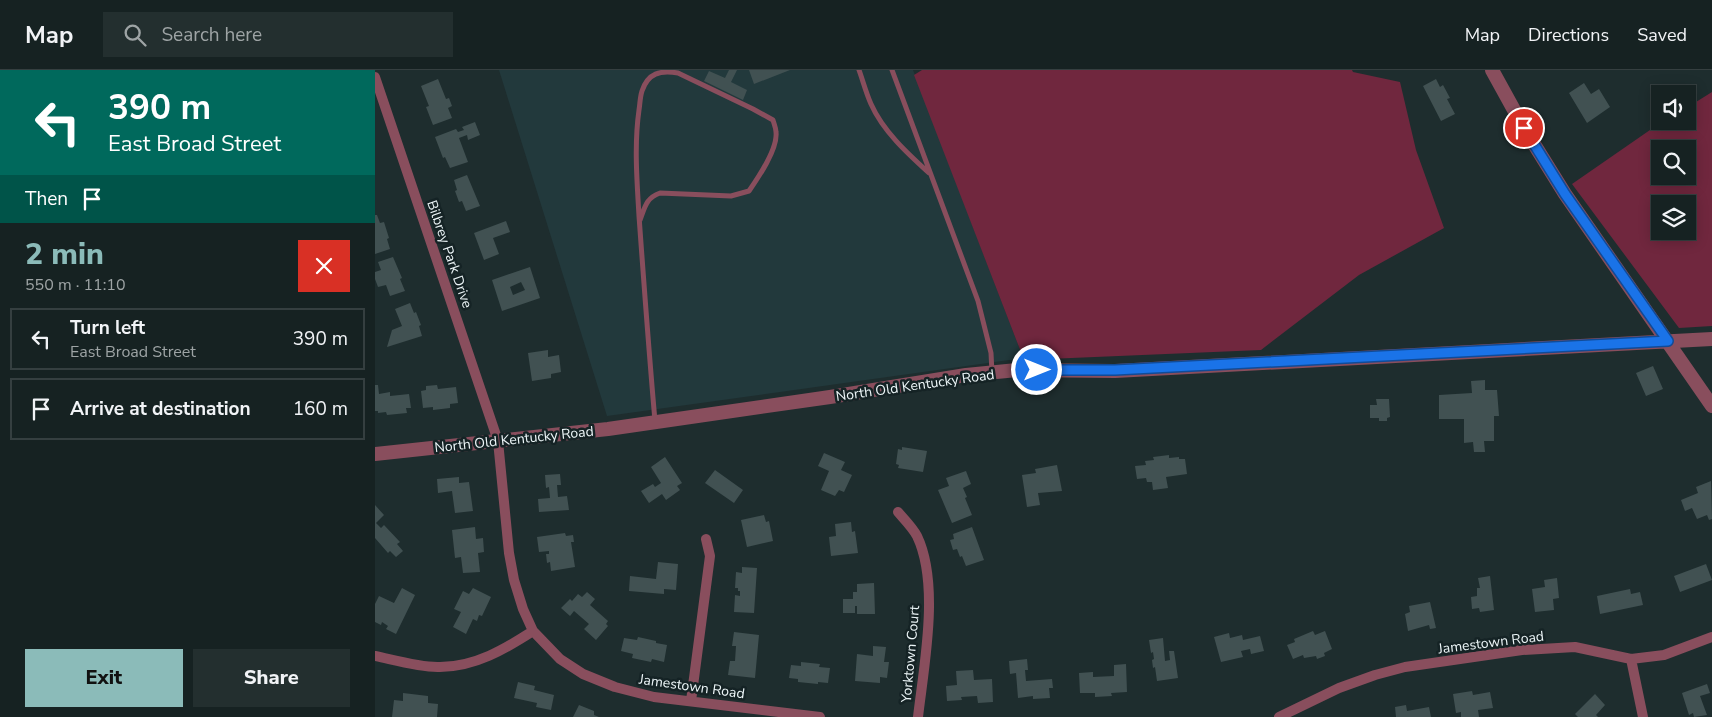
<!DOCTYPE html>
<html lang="en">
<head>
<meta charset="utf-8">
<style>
	body { margin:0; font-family:"Nunito Sans",sans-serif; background:#232f2f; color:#f1f3f6; height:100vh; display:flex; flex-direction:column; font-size:19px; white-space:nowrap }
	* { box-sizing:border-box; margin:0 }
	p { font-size:16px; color:#9ea4a5 }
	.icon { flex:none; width:28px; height:28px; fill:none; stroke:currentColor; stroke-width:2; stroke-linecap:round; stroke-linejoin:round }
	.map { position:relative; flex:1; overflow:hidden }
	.drawer { display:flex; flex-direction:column; background:#162222; width:375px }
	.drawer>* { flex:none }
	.banner { background:#00695c; color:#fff; overflow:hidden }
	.controls { position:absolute; left:1276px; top:15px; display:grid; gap:10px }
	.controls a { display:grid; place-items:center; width:45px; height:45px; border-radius:0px; background:#162222; box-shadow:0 2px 12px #0003,0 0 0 1px #353f40; font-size:25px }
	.pin { position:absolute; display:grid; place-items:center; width:42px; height:42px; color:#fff; margin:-21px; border:2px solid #fff; border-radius:50%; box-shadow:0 1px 5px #0007 }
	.me { position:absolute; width:55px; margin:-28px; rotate:90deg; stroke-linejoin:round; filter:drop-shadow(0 0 4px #0008) }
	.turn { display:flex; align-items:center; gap:18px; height:105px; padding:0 25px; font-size:22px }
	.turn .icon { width:65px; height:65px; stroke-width:2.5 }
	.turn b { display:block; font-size:35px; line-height:42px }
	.then { display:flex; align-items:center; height:48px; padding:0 25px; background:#0003; gap:10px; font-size:19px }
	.round { display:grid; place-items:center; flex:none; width:52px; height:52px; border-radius:0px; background:#232f2f }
	.head { display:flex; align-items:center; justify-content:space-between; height:85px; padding:0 25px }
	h1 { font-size:30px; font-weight:800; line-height:38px; color:#8bbbb9 }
	.cta { display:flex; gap:10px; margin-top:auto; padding:10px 25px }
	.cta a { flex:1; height:58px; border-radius:0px; background:#8bbbb9; color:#111; font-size:20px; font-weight:800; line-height:58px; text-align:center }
	.cta a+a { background:#232f2f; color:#f1f3f6 }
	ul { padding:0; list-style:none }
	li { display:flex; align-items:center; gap:15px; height:62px; margin:0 10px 8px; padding:0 15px; border:2px solid #353f40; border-radius:0px }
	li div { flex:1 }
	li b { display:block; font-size:19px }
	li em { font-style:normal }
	header { display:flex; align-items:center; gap:30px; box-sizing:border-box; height:70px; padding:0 25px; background:#162222; border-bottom:1px solid #353f40 }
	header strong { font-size:24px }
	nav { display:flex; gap:28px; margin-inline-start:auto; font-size:18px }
	.search { width:350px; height:45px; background:#232f2f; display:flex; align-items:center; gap:12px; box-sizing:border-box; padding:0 18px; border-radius:0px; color:#9ea4a5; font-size:19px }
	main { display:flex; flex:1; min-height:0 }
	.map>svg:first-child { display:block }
</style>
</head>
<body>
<header>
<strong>Map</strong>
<div class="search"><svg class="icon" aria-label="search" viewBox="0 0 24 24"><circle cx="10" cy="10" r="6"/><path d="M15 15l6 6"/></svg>Search here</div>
<nav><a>Map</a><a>Directions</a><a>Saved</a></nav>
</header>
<main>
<section class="drawer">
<div class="banner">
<div class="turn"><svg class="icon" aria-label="left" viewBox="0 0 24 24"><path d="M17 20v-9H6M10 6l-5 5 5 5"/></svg><div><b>390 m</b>East Broad Street</div></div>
<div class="then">Then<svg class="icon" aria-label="arrive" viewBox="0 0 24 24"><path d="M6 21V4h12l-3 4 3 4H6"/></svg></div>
</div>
<div class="head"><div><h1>2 min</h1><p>550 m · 11:10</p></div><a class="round" style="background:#d93025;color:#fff"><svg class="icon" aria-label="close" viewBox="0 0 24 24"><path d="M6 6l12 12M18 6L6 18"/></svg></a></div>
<ul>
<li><svg class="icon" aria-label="left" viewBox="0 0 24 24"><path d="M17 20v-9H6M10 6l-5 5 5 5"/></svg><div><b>Turn left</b><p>East Broad Street</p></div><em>390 m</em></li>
<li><svg class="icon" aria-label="arrive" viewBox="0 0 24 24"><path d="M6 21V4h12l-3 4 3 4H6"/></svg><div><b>Arrive at destination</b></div><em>160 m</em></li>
</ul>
<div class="cta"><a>Exit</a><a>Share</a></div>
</section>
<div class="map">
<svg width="1337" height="647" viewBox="0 0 1337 647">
	<rect width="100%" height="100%" fill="#1e2d2e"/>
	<!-- built -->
	<path fill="#22393c" d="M124,0H538L649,290H634L232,346Z"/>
	<!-- green -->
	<path fill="#70273e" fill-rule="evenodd" d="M547,0H977L978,2L1025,12L1041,80L1069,158L984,205L886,280L649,290L539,5Z
		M1337,22V256L1304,258L1197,114L1288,51H1312L1313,37ZM1285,79H1312V106H1285ZM1285,134H1312V161H1285Z"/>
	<!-- building -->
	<path fill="#415152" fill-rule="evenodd" d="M354,0H362L356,12L372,20L368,30L329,11L334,1L350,8Z
		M374,0H415L379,14Z
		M63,9L71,29L74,28L77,36L73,38L77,48L58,55L51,37L54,36L46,16Z
		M1061,9L1065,17L1068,15L1075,28L1072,29L1080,44L1066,51L1048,16Z
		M1209,13L1216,24L1224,19L1235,37L1212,53L1194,23Z
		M100,52L105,65L93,70L92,65L84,68L93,92L75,98L70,87L68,88L60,67L81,59L83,62L89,60L87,57Z
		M92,105L105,136L91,141L87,131L84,132L80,121L82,120L79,110Z
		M0,145H2L5,153L9,152L14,168L12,169L15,179L0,184Z
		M131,151L135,162L118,168L124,184L109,190L99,163Z
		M18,187L27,208L25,209L30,221L15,226L11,215L3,217L0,209V202L6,200L3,192Z
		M155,197L165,228L127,241L117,210ZM146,212L150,220L138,225L135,217Z
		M35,233L39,243L41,242L46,255L44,256L47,266L12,277L17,260L27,256L20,239Z
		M173,280V287L184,285L186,302L176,304V308L157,311L153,283Z
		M1278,296L1288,319L1271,326L1261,303Z
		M1110,310V320H1122L1124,346H1119V371H1109L1110,382H1099L1098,372L1089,373V349H1064V325L1097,323L1096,311Z
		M0,315H3L4,324L15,322V326L34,324L36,338H31L32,343L12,345L11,342L3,343V341H0Z
		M62,315L63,319L81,317L83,333L75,334V338L58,340V337L48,338L46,321L51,320V316Z
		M1001,329H1014L1015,347L1012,348V351H1004V348H995V335H1002Z
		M527,377L552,381L548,402L523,398L524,395L521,394L523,379L527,380Z
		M449,383L470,392L466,400L477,405L469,422L464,420L460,426L446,420L454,401L443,396Z
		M794,385V388L804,387V389H810L812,404L791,407L793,418L778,420L777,412H772L771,408L762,409L760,396L771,395L770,391L779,390L778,387Z
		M290,387L307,413L302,416L305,420L291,430L287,424L274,433L266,421L278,414L280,417L286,413L276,397Z
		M682,395L687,421L663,423L665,435L652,437L647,405L661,403L660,399Z
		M340,400L368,420L359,433L330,413Z
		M591,401L596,414L588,418L592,427L590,428L597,445L577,453L563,420L574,416L571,408Z
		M185,404L186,415H182L183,427L192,426L194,440L164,442L163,429L175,428L174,417L171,418L170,405Z
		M84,407V413L94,412L98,441L80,443L77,421L63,423L62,409Z
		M1336,411L1337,449L1334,450L1332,445L1322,449L1317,438L1310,441L1306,430L1323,423L1321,417Z
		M0,435L9,445L1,453L6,458L9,455L25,472L22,474L28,481L21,487L15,481L13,483L0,468Z
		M389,445L391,452L394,451L398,471L372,477L366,450Z
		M476,452L477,462L480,461L483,483L456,486L454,467L461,466L460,454Z
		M100,457L101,469L108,468L109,482L103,483L105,502L88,503L86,487L80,488L77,460Z
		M597,457L609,490L591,496L587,486L585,487L582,479L578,480L575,470L579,469L578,464Z
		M190,463L191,466L198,465L199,472H196L200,497L176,501L175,492L172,493L171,484H174V481L164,482L162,467Z
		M283,492L303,494L301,520L289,519V524L254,521L255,506L281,509Z
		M1331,494L1337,510L1305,522L1299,506Z
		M367,497L382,498L379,543L359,542L360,525L365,526V521H363V518H360L361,502L367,503Z
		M1115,506L1119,540L1105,542L1104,538L1097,539L1096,527L1102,526V518H1105L1103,508Z
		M1182,508L1184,528L1178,529L1179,540L1160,542L1157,519L1170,517L1169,510Z
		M499,513L500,544H482V536H480V543H468V529H478V522H482V514Z
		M27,518L40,525L21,564L11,559L13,556L7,552L6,555L0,552V534L4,526L19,533Z
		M98,518L116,527L107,546L104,545L102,551L98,549L91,564L78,557L86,542L79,539L88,521L94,524Z
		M1255,519L1256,524L1265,522L1268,535L1225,544L1222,526Z
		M212,522L220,529L215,535L233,551L231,554L233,556L221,570L209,559L214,554L199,541L195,546L186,538L195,529L197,531L203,524L207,527Z
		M1055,532L1061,558L1055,559L1054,555L1033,561L1030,544L1035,542L1034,536Z
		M938,561L940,565L950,561L957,579L949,583L950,586L942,589L941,586L929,588L928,585L918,589L912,575L920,572L919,569Z
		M359,562L384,565L380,608L353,605L355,591H360L361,576H357Z
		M854,563L855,568L867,565L868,570L885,566L889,581L876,584L875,579L866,581L868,587L846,592L839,567Z
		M263,567L281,571V573L292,575L289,592L277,589L276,592L257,588L258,584L246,581L249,568L262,570Z
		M788,568L790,591L795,590L794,581H799L803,608L782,611L780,597L778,598L777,590L779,589L778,582L776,583L774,570Z
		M498,576L511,577L509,592H514L512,608L505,607V613L480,611L482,584L498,586Z
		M652,589L653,600H650L651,611L677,609L678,618H674L675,628L658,629V626L643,628L641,603L635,604L634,591Z
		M426,592L445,594L444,597L455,598L453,613L443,612V614L423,612V609L414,608L416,595L426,596Z
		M751,594L752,622L736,623L737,626L720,627V623H705L704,603L718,602V607L739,606V595Z
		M598,600L599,610L617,609L618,632L603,633L602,626L586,627L587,630L572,631L571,616L582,615L581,601Z
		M143,612L160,616L159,620L179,625L176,640L161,637L162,633L139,628Z
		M1332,614L1335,623L1325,626L1332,645L1319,647L1318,643L1314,645L1307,623Z
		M1097,621L1098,625L1115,622L1118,638L1103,640L1104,647H1086V642L1081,643L1078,624Z
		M28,623L53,626V633L63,634L62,647H17L19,630L28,631Z
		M1220,624L1230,635L1221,645L1223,647H1203L1200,644Z
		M204,635L219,641V645L224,647H198Z
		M1031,635L1032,641L1054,637L1056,647H1021L1020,637Z"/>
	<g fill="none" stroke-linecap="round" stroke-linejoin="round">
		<!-- service -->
		<path stroke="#894e5d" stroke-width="5" d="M484,0C488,11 491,23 496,34C508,61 532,83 554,103
			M517,0L603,231L616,283L617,303
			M265,150C270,137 271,128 285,123L356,126L374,121C383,108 403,79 401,62C401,58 399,54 398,50L378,39L303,3C285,0 273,3 267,21C265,27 265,34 264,40C259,75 262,111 264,146C269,215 274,283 280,351"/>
		<!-- minor -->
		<path stroke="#894e5d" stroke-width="10" d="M0,7L123,371L134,483L139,510L148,539L158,561L185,589L208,604L240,617L279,627L445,647
			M523,442C529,449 538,458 542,466C565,514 549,595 543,647
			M0,586C19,590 46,598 65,597C100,597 130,579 158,561
			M1256,589L1268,647
			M316,631L335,486L331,469
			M904,647L964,618L1000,605L1030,597L1147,580L1200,577L1256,589L1289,585L1337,567"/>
		<!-- tertiary -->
		<path stroke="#894e5d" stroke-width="14" d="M1117,0L1149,58L1190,124L1337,336
			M0,384L233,359L455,327L591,305L642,300L740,301L1337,269"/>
	</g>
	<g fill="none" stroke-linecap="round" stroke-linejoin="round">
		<!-- route casing -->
		<g stroke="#114b97" stroke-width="12">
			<path id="route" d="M662,300H740L1293,271L1190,124L1149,58"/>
		</g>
		<!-- route -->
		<use href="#route" stroke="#1a73e8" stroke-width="9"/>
	</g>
	<g text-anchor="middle" stroke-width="5" stroke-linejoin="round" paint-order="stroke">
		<!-- street labels -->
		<g font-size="14" fill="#edf6f8" stroke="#152325">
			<text transform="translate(75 184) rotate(71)" y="5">Bilbrey Park Drive</text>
			<text transform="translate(540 315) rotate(-8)" y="5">North Old Kentucky Road</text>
			<text transform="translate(139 369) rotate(-6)" y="5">North Old Kentucky Road</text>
			<text transform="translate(1116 572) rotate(-7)" y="5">Jamestown Road</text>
			<text transform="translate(535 584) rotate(-85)" y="5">Yorktown Court</text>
			<text transform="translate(317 616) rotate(8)" y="5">Jamestown Road</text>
		</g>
	</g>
</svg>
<div class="controls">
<a><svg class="icon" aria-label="sound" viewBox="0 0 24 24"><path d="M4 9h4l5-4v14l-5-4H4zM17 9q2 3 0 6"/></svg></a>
<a><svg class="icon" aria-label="search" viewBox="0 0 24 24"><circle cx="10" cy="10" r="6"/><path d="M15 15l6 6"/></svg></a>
<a><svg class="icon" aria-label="layers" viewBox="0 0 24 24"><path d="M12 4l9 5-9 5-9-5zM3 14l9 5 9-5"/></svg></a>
</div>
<div class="pin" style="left:1149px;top:58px;background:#d93025"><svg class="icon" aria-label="arrive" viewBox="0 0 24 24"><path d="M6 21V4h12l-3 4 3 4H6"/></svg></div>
<svg class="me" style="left:662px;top:300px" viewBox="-20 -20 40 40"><circle r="17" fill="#1a73e8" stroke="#fff" stroke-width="3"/><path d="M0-11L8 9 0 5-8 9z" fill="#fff"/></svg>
</div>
</main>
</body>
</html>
